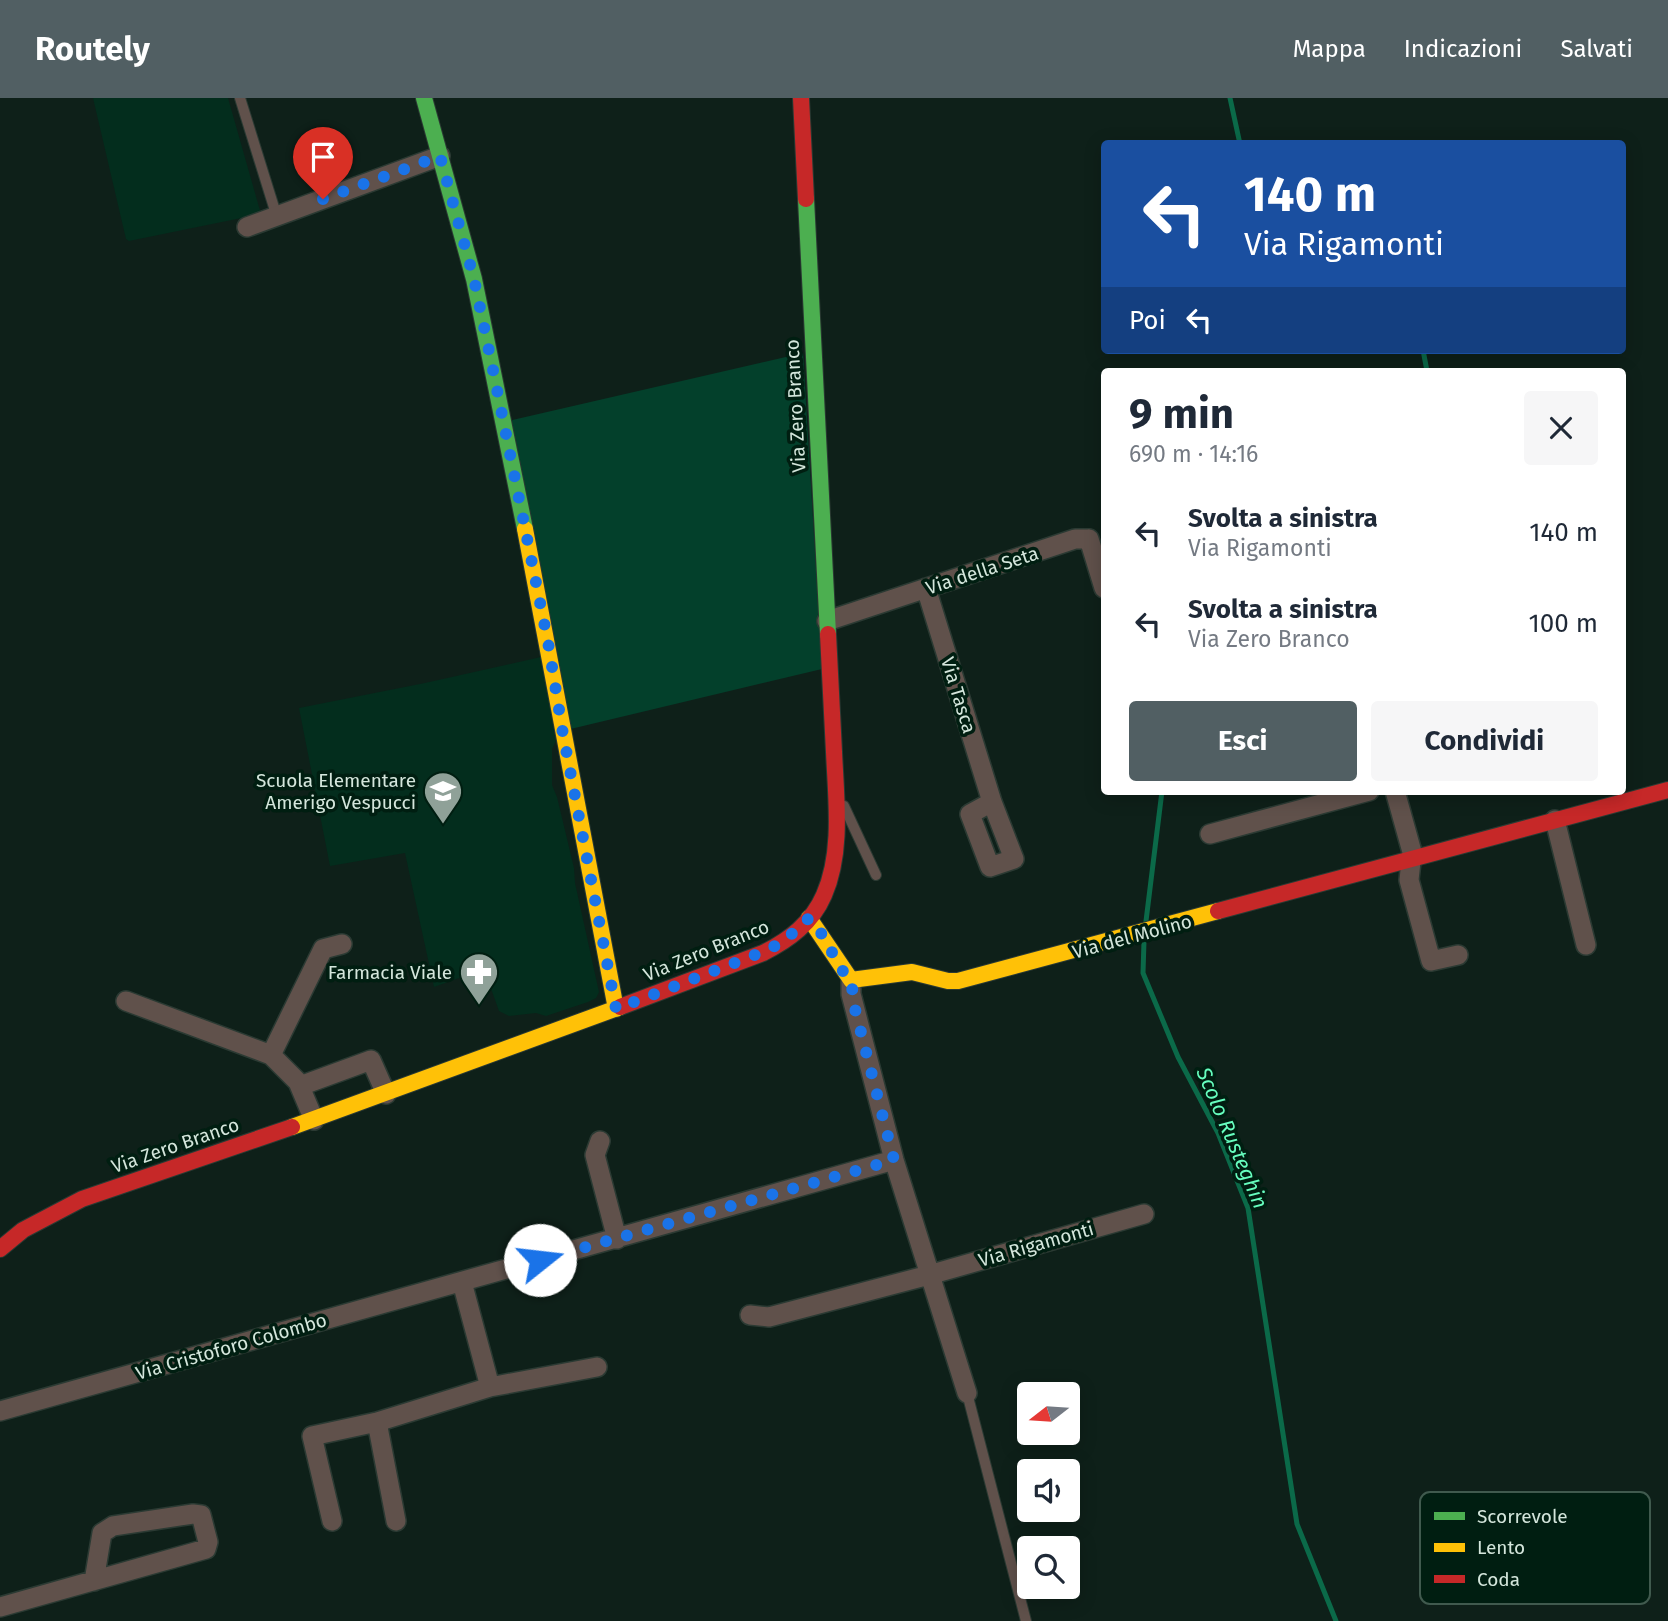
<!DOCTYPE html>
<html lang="it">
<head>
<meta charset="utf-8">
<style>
	body { margin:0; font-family:"Fira Sans",sans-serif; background:#f6f6f7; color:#1f2937; height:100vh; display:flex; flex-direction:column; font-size:26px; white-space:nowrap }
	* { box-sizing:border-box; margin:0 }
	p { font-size:23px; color:#747a83 }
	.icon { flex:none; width:38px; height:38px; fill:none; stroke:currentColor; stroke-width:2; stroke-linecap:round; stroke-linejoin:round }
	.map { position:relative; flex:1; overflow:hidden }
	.drawer { position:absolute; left:1101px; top:270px; width:525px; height:427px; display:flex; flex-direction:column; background:#fff; border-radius:7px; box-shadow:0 4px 18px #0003 }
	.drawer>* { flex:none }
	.top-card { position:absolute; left:1101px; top:42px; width:525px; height:214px; border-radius:7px; box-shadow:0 4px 18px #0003; background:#1a4fa0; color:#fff; overflow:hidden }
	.needle { width:46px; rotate:253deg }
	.controls { position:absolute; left:1017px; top:1284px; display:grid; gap:14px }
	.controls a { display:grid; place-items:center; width:63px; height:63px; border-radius:7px; background:#fff; box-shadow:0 4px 18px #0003; font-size:35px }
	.pin { position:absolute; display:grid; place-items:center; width:60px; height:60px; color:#fff; margin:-72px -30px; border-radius:50% 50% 50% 0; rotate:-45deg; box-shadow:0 0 7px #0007 }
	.pin .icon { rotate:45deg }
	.me { position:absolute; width:77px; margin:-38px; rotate:74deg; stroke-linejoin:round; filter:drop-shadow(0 0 5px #0008) }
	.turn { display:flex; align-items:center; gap:24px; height:147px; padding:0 28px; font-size:32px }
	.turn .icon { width:91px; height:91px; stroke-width:2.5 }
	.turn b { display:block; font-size:49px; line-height:60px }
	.then { display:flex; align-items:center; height:66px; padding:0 28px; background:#0003; gap:14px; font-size:26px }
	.round { display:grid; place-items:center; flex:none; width:74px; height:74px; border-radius:7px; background:#f6f6f7 }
	.summary { display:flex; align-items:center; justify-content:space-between; height:119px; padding:0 28px }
	h1 { font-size:42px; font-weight:700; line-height:52px }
	.cta { display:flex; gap:14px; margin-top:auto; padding:14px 28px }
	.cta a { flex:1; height:80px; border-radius:7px; background:#515f63; color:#fff; font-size:28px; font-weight:700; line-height:80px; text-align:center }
	.cta a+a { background:#f6f6f7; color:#1f2937 }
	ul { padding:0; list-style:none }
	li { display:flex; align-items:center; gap:21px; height:91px; padding:0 28px }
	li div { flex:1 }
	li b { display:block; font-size:26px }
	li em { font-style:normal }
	header { display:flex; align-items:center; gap:42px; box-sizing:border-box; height:98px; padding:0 35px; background:#515f63; color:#fff }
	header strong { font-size:33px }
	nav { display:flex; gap:38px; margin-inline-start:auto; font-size:24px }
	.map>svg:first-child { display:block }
</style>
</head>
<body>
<header>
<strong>Routely</strong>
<nav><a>Mappa</a><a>Indicazioni</a><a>Salvati</a></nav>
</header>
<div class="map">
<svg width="1668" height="1523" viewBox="0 0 1668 1523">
	<rect width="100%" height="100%" fill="#0e2019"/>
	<!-- built -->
	<path fill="#032d1d" d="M93,0H228L261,116L129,143L126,141Z
		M541,559L556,643L552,651V687L557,699L574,770L575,785L599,894L596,900L588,904L546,918L536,915L509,918L499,913L484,871L434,889L405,755L330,768L299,610L425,585Z"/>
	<!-- green -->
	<path fill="#03402b" d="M803,255L822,571L558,634L508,323Z"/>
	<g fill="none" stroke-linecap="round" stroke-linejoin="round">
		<!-- stream -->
		<path stroke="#0b6a49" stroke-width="5" d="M1230,0L1240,46
			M1423,252L1427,273
			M1146,823L1162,693
			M1144,843L1143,875L1178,959L1218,1035L1248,1110L1297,1426L1336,1523"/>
		<!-- lane casing -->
		<g stroke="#2b3a33" stroke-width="12">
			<path id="lane" d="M240,0L277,119
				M844,708L876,777
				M967,1295L1026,1523"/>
		</g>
		<!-- street casing -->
		<g stroke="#2b3a33" stroke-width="22">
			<path id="street" d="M247,129L440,58
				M1089,441L1104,490
				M926,490L992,704L1014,761L990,769L970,716L992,704
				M827,523L1075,441H1089
				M1395,693L1412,754L1409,782L1431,863L1458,857
				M1555,722L1586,847
				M1210,736L1369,693
				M851,882V896L894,1062L967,1295
				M126,903L271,957L298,984L314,1022
				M271,957L323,851L342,846
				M300,988L371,962L386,996
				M600,1043L595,1057L617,1141
				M750,1217L769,1219L929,1177L1144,1116
				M490,1289L597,1269
				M0,1313L894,1062
				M377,1324L396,1423
				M332,1423L312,1338L377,1324L490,1289L462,1184
				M0,1509L206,1451L208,1444L201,1417L193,1416L113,1428L102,1435L94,1483"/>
		</g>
		<!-- fast casing -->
		<g stroke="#2b3a33" stroke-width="18">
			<path id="fast" d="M424,0L474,181L525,431
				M806,101L828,536"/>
		</g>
		<!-- slow casing -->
		<g stroke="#2b3a33" stroke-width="18">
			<path id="slow" d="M525,431L616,911
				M809,820L851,882L912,874L948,883H958L1218,813
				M292,1029L620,909"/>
		</g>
		<!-- jam casing -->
		<g stroke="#2b3a33" stroke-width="18">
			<path id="jam" d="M801,0L806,101
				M1218,813L1668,692
				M620,909L763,855C789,842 812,825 824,797C843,754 836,700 834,654C832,614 830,575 828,536
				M0,1151L23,1132L82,1101L292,1029"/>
		</g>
		<!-- lane -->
		<use href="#lane" stroke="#60514b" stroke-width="10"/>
		<!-- street -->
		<use href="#street" stroke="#60514b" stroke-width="19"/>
		<!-- fast -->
		<use href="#fast" stroke="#4caf50" stroke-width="16"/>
		<!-- slow -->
		<use href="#slow" stroke="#ffc107" stroke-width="16"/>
		<!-- jam -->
		<use href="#jam" stroke="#c62828" stroke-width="16"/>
	</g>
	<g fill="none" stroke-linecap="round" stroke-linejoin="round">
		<!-- route -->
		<path stroke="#1a73e8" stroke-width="12" stroke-dasharray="0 21.6" d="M323,101L440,58L474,181L492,267L548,544L563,636L616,911L760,855L783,844L809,820C826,835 839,875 851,882L855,911L894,1062L540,1162"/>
	</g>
	<!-- icons -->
	<defs>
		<g id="school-pin" transform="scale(2.0125)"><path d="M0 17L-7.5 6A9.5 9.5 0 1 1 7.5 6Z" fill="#8fa198" stroke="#001e11"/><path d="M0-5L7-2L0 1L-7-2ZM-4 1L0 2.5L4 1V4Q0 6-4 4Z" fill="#fff"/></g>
		<g id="pharmacy-pin" transform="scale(2.0125)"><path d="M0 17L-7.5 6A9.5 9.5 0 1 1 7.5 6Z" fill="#8fa198" stroke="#001e11"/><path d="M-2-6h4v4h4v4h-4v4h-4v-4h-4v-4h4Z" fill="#fff"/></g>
	</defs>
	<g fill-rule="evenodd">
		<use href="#school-pin" x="443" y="693"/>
		<use href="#pharmacy-pin" x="479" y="874"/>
	</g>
	<g text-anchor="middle" stroke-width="7" stroke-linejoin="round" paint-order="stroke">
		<!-- street labels -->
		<g font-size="19" fill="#d4e6dc" stroke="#001e11">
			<text transform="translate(795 308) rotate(-93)" y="7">Via Zero Branco</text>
			<text transform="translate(982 472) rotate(-18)" y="7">Via della Seta</text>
			<text transform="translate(959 597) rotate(73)" y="7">Via Tasca</text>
			<text transform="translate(1132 838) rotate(-15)" y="7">Via del Molino</text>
			<text transform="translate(706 852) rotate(-22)" y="7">Via Zero Branco</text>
			<text transform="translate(175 1047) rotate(-19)" y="7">Via Zero Branco</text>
			<text transform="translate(1036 1146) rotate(-16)" y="7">Via Rigamonti</text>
			<text transform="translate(231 1248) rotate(-16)" y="7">Via Cristoforo Colombo</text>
		</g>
		<!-- poi labels -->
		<g font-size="19" fill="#d4e6dc" stroke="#001e11" text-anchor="end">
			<text x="416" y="689">Scuola Elementare<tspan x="416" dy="22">Amerigo Vespucci</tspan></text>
			<text x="452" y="881">Farmacia Viale</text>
		</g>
		<!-- water labels -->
		<g font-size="21" font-style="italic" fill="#66febf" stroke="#001e11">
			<text transform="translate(1232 1040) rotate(67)" y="7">Scolo Rusteghin</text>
		</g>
	</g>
	<!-- legend -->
	<rect x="1420" y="1394" width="230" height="112" rx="10" fill="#001e11" stroke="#405a4e" stroke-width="2"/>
	<rect x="1434" y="1414" width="31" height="8" fill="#4caf50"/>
	<rect x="1434" y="1445" width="31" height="9" fill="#ffc107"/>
	<rect x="1434" y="1477" width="31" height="8" fill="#c62828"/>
	<g font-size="19" fill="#d4e6dc">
		<text x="1477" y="1425">Scorrevole</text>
		<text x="1477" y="1456">Lento</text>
		<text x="1477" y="1488">Coda</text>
	</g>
</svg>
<div class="controls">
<a><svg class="needle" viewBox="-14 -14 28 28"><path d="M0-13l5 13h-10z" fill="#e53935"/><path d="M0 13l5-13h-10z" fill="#747a83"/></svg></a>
<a><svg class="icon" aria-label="sound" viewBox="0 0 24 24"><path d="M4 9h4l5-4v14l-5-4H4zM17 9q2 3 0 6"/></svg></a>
<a><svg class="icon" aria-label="search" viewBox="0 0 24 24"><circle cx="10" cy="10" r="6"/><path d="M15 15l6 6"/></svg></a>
</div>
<div class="pin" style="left:323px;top:101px;background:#d93025"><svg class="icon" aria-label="arrive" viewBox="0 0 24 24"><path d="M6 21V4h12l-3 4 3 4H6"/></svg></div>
<svg class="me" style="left:540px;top:1162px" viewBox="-20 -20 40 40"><circle r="19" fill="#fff"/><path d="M0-13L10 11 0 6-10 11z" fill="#1a73e8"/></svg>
<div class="top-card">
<div class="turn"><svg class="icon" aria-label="left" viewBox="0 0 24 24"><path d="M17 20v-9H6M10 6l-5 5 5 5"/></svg><div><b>140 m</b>Via Rigamonti</div></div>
<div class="then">Poi<svg class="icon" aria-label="left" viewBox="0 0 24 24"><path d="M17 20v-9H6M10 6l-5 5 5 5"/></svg></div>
</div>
<section class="drawer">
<div class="summary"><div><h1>9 min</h1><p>690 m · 14:16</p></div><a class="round"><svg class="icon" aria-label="close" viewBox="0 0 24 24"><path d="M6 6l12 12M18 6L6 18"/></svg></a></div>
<ul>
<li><svg class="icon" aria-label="left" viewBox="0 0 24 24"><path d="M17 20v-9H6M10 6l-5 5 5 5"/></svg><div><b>Svolta a sinistra</b><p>Via Rigamonti</p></div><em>140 m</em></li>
<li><svg class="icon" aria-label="left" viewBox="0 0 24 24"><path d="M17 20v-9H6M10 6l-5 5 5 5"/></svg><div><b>Svolta a sinistra</b><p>Via Zero Branco</p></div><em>100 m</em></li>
</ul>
<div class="cta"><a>Esci</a><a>Condividi</a></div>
</section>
</div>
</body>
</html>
